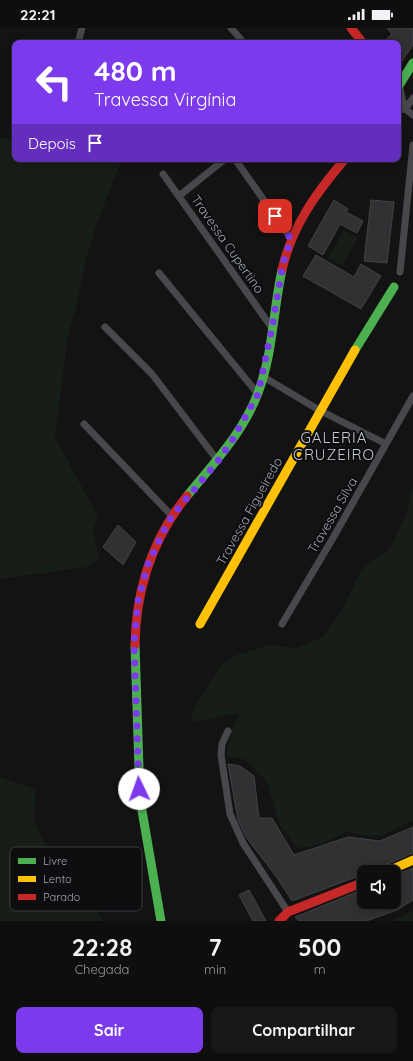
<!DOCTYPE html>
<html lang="pt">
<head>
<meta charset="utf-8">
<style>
	body { margin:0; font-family:Quicksand,sans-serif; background:#171717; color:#f1f3f6; height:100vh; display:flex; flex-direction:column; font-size:15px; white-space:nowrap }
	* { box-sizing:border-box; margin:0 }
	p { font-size:13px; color:#9b9c9e }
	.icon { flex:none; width:22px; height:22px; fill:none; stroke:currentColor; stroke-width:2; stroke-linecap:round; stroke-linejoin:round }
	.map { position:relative; height:893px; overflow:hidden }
	.panel { display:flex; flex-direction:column; background:#0e0e0e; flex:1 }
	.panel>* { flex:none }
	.top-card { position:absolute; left:12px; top:12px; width:389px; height:122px; border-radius:8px; box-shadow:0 2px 10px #0003,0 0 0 1px #2e2e2e; background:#7c3aed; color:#fff; overflow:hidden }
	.fabs { position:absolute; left:357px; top:837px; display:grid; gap:8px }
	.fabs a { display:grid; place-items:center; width:44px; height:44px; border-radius:8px; background:#0e0e0e; box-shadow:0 2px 10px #0003,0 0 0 1px #2e2e2e; font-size:20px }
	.pin { position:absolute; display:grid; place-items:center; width:34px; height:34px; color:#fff; margin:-17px; border-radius:8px; box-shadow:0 2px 6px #0006 }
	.me { position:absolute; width:44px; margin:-22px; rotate:357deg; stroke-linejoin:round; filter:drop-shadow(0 0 3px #0008) }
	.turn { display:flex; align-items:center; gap:14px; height:84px; padding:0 16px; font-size:18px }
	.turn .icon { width:52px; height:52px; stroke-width:2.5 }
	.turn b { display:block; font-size:28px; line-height:34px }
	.then { display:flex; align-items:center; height:38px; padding:0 16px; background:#0003; gap:8px; font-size:15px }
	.eta { display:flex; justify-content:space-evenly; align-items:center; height:68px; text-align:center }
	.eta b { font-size:24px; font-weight:800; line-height:28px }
	.action { display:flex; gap:8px; margin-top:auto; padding:8px 16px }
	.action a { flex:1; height:46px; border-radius:8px; background:#7c3aed; color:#fff; font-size:16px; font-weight:800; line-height:46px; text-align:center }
	.action a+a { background:#171717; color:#f1f3f6 }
	.status { display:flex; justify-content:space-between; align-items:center; height:28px; padding:0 20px; background:#0e0e0e; direction:ltr }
	.status svg { height:11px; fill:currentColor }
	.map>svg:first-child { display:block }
</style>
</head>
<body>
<div class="status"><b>22:21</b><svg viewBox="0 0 49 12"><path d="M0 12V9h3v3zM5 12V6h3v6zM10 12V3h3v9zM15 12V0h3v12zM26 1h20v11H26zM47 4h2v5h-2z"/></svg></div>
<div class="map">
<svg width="413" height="893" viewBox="0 0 413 893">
	<rect width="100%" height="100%" fill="#131313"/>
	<!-- green -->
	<path fill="#171d17" d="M0,110L15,111V131H122L95,200L86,232L77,276L68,307L55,409L98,489L93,503L99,530L88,539L0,551Z
		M344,202L358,210L342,238L328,230Z
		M413,458V793L383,807L370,808L347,804L318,817L297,820L280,798L267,754L246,732L226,728L231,704L239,685L190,695L194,680L219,640L233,628L271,617L296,620L323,609L342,582L361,542L390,520L406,487Z
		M0,749L36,761L34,793L55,836L89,867L102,893H0Z
		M413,882V893H392L411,884Z"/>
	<!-- building -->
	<path fill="#303133" stroke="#414347" d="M387,0H413V17L398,39V15H383L392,6Z
		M334,172L348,181L346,184L363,193L357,205L340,196L323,227L308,218Z
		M371,172L394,174L387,235L364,233Z
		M316,227L354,249L361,236L381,248L361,281L303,248Z
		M118,497L136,514L123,537L103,519Z
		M228,736L240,738L254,748L259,790H272L294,827L348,809L380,813L413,799V825L383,838L364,844V846L292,873L278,851L246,809L238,792Z
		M413,840V872L397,882L366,893H299L295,889L364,861V874H394V848Z
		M249,862L266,893H253L239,867Z"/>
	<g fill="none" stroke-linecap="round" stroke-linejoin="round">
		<!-- street -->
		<path stroke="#46484c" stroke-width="7" d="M231,0L244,15
			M78,15L82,0
			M413,70L405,81L413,87
			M398,82L405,81L399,58
			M235,131L291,211
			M163,146L272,300
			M179,168L225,131
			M400,244L413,117
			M159,245L258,366
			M105,299L152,346L218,433
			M262,348L319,382L386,416
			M84,396L172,488
			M282,596L333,510L413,368
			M228,703L222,716L221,727L230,786L243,815L288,884"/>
		<!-- fast -->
		<path stroke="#4caf50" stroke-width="9" d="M398,59L413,35
			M355,322L394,259
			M187,468C213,436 243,405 258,365C273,326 273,283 282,242
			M135,617L140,771L161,893"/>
		<!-- slow -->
		<path stroke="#ffc107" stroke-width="9" d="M200,596L355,322
			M386,844L413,832"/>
		<!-- jam -->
		<path stroke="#c62828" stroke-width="9" d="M351,0L363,15
			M282,242C292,198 316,165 345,131
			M135,617C136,562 152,511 187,468
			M279,893L288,884L364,854"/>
	</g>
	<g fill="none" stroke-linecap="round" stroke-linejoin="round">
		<!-- route -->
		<path stroke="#7c3aed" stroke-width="7" stroke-dasharray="0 12.6" d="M139,761L134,614L138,573L148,536L165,500L172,488L218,433L233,411L258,366L272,300L283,235L291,211L275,188"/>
	</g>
	<g text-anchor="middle" stroke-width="4" stroke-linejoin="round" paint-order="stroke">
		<!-- street labels -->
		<g font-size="13" fill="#a2a9b6" stroke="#0d0d0f">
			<text transform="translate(228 216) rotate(55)" y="5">Travessa Cupertino</text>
			<text transform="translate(249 483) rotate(-61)" y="5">Travessa Figueiredo</text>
			<text transform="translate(332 487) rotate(-60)" y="5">Travessa Silva</text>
		</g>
		<!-- quarter labels -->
		<g font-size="15" letter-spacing="1" fill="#c3c8d1" stroke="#0d0d0f">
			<text x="334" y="415">GALERIA<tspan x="334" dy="17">CRUZEIRO</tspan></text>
		</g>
	</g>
	<!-- legend -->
	<rect x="10" y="819" width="132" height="64" rx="6" fill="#0d0d0f" stroke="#3a3c41" stroke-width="1"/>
	<rect x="18" y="830" width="18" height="6" fill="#4caf50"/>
	<rect x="18" y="848" width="18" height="6" fill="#ffc107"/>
	<rect x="18" y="866" width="18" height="6" fill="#c62828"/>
	<g font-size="11" fill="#a2a9b6">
		<text x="43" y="837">Livre</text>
		<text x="43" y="855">Lento</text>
		<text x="43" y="873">Parado</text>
	</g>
</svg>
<div class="fabs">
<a><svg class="icon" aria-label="sound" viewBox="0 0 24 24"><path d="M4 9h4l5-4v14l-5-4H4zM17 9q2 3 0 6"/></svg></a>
</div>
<div class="pin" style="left:275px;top:188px;background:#d93025"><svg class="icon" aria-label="arrive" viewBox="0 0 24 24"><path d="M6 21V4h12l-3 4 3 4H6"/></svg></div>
<svg class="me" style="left:139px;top:761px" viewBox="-20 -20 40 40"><circle r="19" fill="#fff"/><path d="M0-13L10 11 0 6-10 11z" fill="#7c3aed"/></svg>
<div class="top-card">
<div class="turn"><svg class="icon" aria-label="left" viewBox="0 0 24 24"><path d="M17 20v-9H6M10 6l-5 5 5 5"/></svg><div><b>480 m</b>Travessa Virgínia</div></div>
<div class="then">Depois<svg class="icon" aria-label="arrive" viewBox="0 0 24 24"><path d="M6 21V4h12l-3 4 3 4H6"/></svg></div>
</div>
</div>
<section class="panel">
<div class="eta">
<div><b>22:28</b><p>Chegada</p></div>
<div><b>7</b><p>min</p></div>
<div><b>500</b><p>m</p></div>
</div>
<div class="action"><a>Sair</a><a>Compartilhar</a></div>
</section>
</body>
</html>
